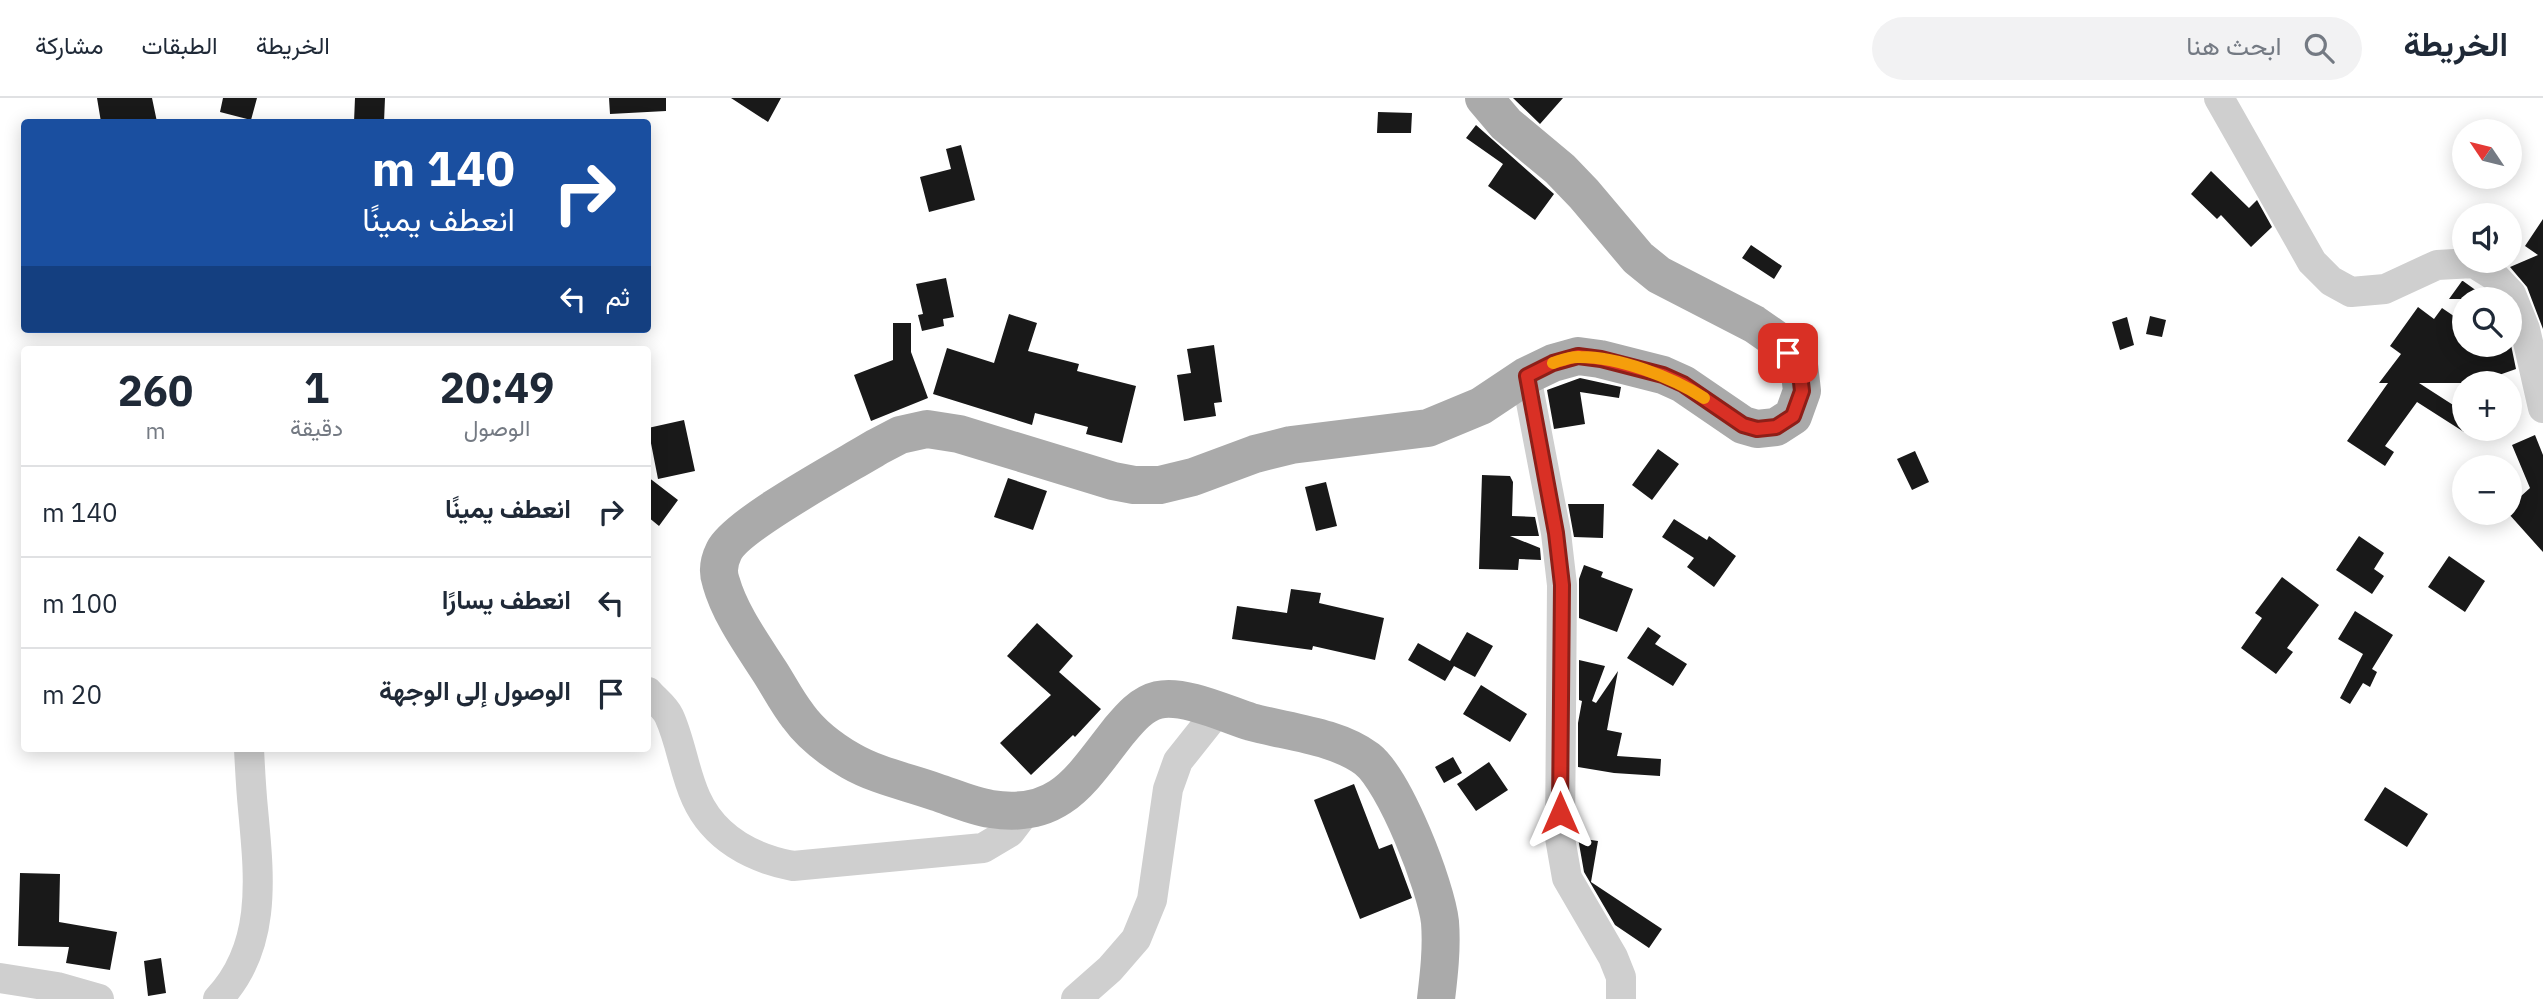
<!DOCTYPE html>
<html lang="ar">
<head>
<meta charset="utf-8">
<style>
	body { margin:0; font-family:"IBM Plex Sans",Vazirmatn,sans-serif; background:#f2f2f3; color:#1f2937; direction:rtl; height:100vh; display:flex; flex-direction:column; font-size:26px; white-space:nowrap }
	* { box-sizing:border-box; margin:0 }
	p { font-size:23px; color:#747a83 }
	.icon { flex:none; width:38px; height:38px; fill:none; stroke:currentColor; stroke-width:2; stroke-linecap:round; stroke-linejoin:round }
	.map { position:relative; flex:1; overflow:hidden; direction:ltr }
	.drawer { position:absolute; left:21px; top:248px; width:630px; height:406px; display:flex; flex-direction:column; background:#fff; border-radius:7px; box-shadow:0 4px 18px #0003; direction:rtl }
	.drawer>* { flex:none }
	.banner { position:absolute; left:21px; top:21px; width:630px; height:214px; border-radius:7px; box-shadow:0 4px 18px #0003; direction:rtl; background:#1a4fa0; color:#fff; overflow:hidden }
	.needle { width:46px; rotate:305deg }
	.buttons { position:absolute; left:2452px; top:21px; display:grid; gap:14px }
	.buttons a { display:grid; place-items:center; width:70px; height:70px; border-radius:50%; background:#fff; box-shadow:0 4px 18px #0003; font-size:35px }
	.pin { position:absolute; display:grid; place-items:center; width:60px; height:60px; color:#fff; margin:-30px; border-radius:14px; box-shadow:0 4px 10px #0006 }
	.me { position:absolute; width:77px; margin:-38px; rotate:0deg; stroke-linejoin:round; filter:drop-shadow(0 0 5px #0008) }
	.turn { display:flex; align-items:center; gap:24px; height:147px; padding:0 21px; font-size:32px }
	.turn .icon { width:91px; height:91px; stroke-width:2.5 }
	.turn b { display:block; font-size:49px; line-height:60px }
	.then { display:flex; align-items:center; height:66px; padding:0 21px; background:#0003; gap:14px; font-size:26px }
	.eta { display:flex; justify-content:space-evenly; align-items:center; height:119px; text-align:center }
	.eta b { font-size:42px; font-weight:700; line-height:49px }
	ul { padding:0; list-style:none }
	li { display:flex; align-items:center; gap:21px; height:91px; padding:0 21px; border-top:2px solid #e0e1e3 }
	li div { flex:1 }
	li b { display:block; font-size:26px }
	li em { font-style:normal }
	header { display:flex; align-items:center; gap:42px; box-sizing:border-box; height:98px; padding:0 35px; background:#fff; border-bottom:2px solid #e0e1e3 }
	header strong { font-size:33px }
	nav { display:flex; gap:38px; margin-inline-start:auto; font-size:24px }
	.search { width:490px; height:63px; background:#f2f2f3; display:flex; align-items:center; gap:18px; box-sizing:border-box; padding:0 24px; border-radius:38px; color:#747a83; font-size:26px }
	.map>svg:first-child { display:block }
</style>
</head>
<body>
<header>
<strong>الخريطة</strong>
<div class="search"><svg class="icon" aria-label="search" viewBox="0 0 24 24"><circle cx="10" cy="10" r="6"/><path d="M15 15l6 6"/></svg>ابحث هنا</div>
<nav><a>الخريطة</a><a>الطبقات</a><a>مشاركة</a></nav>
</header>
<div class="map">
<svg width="2543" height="901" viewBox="0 0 2543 901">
	<rect width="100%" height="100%" fill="#fff"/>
	<!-- building -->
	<path fill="#191919" d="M97,0H152L157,24H101Z
		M223,0H257L251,22L220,14Z
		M355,0H385L384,24H354Z
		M609,0H666V13L610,16Z
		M731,0H781L768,24Z
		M1513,0H1563L1540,26Z
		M1378,14L1412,15L1411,35H1377Z
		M1476,27L1554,96L1535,122L1488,88L1503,66L1466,40Z
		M961,47L975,102L929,114L920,79L951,71L946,51Z
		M2211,73L2249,110L2257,102L2272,129L2251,149L2221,117L2217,121L2191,96Z
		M2543,121V231L2527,189L2510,169L2538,157L2525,148Z
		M1751,147L1782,168L1774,181L1742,160Z
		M946,180L954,219L943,221L944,228L922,233L918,217L923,216L916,186Z
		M2462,183H2463L2488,201H2449Z
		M2418,209L2434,221L2442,210L2464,225V247H2510V242L2516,271L2499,277L2501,285H2419L2464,314V334L2417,304L2385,348L2394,354L2385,368L2347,343L2388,285H2379L2401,256L2390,248Z
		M1009,216L1037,225L1028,253L1079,266L1077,273L1136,288L1122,345L1086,336L1088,329L1035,315L1032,327L933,296L947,250L994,265Z
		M2150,218L2166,222L2162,239L2146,236Z
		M2127,219L2134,247L2120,252L2112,224Z
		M893,225H911V254L928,300L871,323L854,277L893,262Z
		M1214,247L1222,304L1214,305L1216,318L1184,323L1177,277L1191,275L1187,251Z
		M1580,280L1621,289L1619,300L1580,294L1585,326L1554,331L1547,292Z
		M684,322L695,373L658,381L648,330Z
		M2535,337L2543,357V454L2508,415L2510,408L2530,390L2512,347Z
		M1658,351L1679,366L1652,402L1632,387Z
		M1915,353L1929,384L1912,392L1897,361Z
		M1482,377L1510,378L1513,384L1512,418L1535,419L1539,438H1510L1540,450L1541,462L1519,461L1518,472L1479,471Z
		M648,379L678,402L659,428L648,419Z
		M1008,380L1047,393L1033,432L994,419Z
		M1326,384L1337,428L1316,433L1305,389Z
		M1568,406H1604L1603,440L1574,439Z
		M1674,421L1707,442L1709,438L1736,458L1714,489L1687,469L1694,460L1662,439Z
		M2359,438L2384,455L2374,471L2384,478L2372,496L2336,472Z
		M2449,458L2485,483L2465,514L2428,489Z
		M1584,467L1603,474L1601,479L1633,491L1617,534L1579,520V481Z
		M2282,479L2319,507L2287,550L2293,554L2276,576L2241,550L2262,520L2255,515Z
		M1291,491L1321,495L1319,505L1384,520L1375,562L1313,548L1312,552L1232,541L1237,508L1287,515Z
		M2355,513L2393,537L2372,571L2377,574L2370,589L2363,585L2350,606L2340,600L2363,556L2338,541Z
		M1037,525L1073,558L1059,574L1101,611L1075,639L1073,637L1031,677L1000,645L1051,597L1007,558Z
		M1648,529L1661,538L1655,546L1687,566L1673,588L1627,560Z
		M1467,534L1493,548L1475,579L1454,568L1445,583L1408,562L1418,545L1450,563Z
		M1579,562L1605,568L1592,603L1596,605L1618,573L1607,632L1622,635L1617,658L1661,661L1660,678L1614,675L1578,669V625L1582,603L1579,602Z
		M1481,587L1527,616L1510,644L1463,616Z
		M1453,659L1462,675L1444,685L1435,669Z
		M1489,664L1508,692L1476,713L1457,686Z
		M1354,686L1379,751L1392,746L1412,800L1360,821L1314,702Z
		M2385,689L2428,716L2407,749L2364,722Z
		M1578,740L1598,743L1591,784L1662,831L1649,850L1615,827L1584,774Z
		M20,775L60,776L59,824L117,834L110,872L66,865L69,849L18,848Z
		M161,860L166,895L148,898L144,863Z"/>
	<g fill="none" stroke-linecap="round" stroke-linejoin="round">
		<!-- minor -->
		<path stroke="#cfcfcf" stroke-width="30" d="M2219,0L2312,164L2331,183L2351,194L2385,191L2437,167L2474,165L2493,177L2511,196L2525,231L2543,310
			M1526,278L1556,435L1562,487L1560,740L1567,780L1613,859L1621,879V901
			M648,594C654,601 665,609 669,618C681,644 684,674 696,700C714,740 752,760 793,768L983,750L1010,734L1026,713
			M0,880L57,889L99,901
			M218,901C268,848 259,777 253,711C251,691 250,671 249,651
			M1076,901L1110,871L1136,841L1152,802L1168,691L1178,663L1217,614"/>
		<!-- major -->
		<path stroke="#aaa" stroke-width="38" d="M1436,901C1439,876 1442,850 1440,824C1436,788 1395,683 1367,661C1336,638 1288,634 1251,624C1226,616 1184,596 1158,602C1141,606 1129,621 1119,633C1081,681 1060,722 991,711C973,708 954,700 936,694C908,684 877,678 851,663C832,652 811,636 798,618C787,604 779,588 770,574C752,546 730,516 721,484C717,473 719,463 724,453C737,426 846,368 877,349L900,337L927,331L959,336L1113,383L1134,387H1160L1193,379L1255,356L1291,347L1428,330L1481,308L1526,278L1553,265L1578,258L1600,261L1663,277L1683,286L1743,327L1757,331L1776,329L1793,318L1802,293L1799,267L1777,242L1754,226L1659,177L1638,160L1584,96L1560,71L1506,26L1484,0"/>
	</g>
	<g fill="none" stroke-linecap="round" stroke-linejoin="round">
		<!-- route casing -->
		<g stroke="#8d1f18" stroke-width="18">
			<path id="route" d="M1560,715L1562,487L1556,435L1527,278L1553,265L1578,258L1601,261L1663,277L1683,286L1743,327L1757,331L1776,329L1793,318L1802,293L1799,267L1788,255"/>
		</g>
		<!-- route -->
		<use href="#route" stroke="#d93025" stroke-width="12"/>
		<!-- slow -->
		<path stroke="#f59e0b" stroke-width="12" d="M1553,265C1562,262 1571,258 1580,259C1619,259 1672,279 1704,300"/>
	</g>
</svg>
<div class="buttons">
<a><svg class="needle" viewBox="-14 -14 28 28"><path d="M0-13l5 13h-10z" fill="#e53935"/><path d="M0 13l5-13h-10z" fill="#747a83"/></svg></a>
<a><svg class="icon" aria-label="sound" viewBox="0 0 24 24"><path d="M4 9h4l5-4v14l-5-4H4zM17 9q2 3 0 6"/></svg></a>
<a><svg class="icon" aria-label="search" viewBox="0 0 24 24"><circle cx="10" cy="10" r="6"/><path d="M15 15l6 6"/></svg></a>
<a>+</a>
<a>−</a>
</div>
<div class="pin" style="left:1788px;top:255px;background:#d93025"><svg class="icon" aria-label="arrive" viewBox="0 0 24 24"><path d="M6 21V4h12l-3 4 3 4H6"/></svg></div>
<svg class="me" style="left:1560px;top:715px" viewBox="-20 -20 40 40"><path d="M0-17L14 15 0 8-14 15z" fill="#d93025" stroke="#fff" stroke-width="4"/></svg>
<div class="banner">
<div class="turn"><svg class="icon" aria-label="right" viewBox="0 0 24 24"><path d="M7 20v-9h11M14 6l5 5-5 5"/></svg><div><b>140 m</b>انعطف يمينًا</div></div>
<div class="then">ثم<svg class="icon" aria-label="left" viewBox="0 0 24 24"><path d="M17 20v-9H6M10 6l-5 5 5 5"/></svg></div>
</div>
<section class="drawer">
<div class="eta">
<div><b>20:49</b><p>الوصول</p></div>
<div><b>1</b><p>دقيقة</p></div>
<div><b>260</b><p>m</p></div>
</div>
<ul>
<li><svg class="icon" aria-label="right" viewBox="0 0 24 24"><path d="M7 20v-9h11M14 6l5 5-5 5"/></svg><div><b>انعطف يمينًا</b></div><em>140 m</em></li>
<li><svg class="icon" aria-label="left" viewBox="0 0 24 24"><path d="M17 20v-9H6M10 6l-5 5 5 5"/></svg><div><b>انعطف يسارًا</b></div><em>100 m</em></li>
<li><svg class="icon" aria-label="arrive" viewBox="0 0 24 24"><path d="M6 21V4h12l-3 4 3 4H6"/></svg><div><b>الوصول إلى الوجهة</b></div><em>20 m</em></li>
</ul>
</section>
</div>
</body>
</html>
